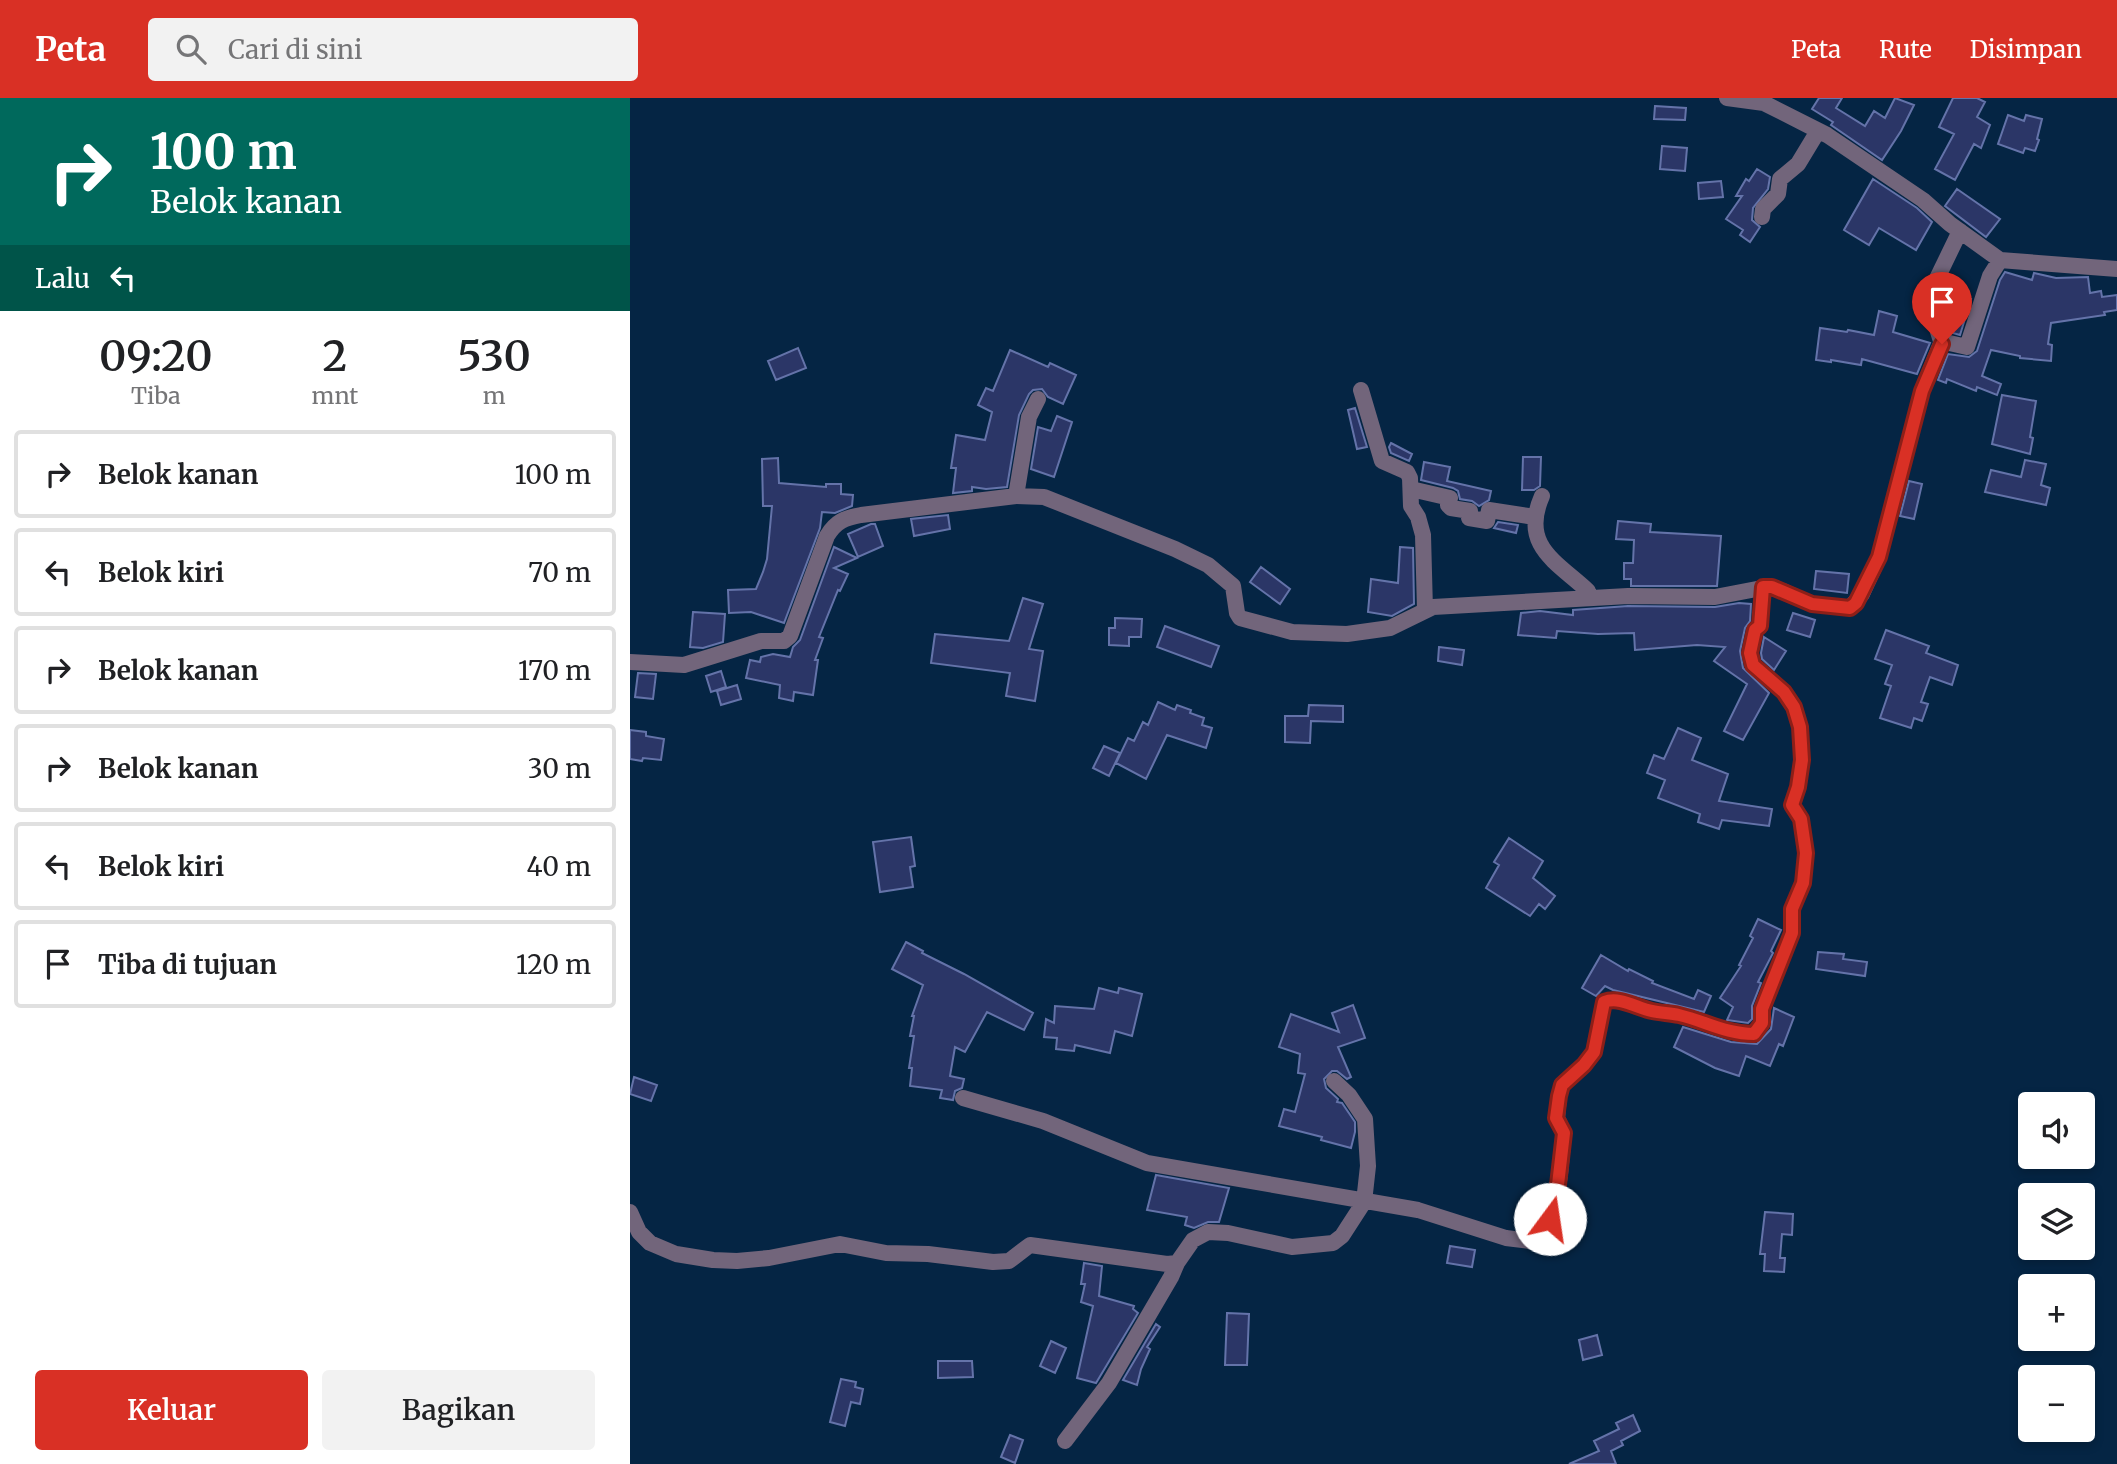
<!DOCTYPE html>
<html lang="id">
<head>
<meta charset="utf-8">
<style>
	body { margin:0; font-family:Merriweather,serif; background:#f2f2f2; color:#202124; height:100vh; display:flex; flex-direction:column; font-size:26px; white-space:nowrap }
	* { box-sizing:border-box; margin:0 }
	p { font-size:23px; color:#757577 }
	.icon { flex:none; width:38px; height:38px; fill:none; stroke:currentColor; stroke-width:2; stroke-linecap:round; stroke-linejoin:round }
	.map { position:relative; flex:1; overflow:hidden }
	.sheet { display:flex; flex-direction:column; background:#fff; width:630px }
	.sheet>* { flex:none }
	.top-card { background:#00695c; color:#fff; overflow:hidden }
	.tools { position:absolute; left:1388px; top:994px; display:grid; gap:14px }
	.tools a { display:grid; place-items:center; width:77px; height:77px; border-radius:7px; background:#fff; box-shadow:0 4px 10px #0003; font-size:35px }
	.pin { position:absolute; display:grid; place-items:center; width:60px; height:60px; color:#fff; margin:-72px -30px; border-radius:50% 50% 50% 0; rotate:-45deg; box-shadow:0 0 7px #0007 }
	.pin .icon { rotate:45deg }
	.me { position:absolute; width:77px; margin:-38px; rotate:14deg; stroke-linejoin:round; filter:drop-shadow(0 0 5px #0008) }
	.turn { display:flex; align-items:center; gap:24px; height:147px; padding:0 35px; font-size:32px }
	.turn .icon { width:91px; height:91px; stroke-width:2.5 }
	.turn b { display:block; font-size:49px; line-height:60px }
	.then { display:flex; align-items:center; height:66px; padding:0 35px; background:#0003; gap:14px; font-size:26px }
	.eta { display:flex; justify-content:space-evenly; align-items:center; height:119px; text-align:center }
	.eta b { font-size:42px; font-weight:600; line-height:49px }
	.button { display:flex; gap:14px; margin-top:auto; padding:14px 35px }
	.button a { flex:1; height:80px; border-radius:7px; background:#d93025; color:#fff; font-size:28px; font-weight:600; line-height:80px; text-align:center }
	.button a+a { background:#f2f2f2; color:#202124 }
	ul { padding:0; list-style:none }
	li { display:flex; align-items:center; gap:21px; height:88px; margin:0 14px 10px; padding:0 21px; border:4px solid #e0e0e0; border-radius:7px }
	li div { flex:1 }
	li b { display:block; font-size:26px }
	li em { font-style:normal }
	header { display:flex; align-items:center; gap:42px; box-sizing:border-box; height:98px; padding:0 35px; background:#d93025; color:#fff }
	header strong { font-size:33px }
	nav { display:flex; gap:38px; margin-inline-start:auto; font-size:24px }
	.search { width:490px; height:63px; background:#f2f2f2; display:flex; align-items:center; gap:18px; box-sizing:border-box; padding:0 24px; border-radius:7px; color:#757577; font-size:26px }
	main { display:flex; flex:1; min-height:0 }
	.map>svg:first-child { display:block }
</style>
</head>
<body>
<header>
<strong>Peta</strong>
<div class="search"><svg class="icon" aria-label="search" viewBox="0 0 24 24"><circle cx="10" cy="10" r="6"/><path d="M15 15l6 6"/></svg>Cari di sini</div>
<nav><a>Peta</a><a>Rute</a><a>Disimpan</a></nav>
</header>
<main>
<section class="sheet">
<div class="top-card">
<div class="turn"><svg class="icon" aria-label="right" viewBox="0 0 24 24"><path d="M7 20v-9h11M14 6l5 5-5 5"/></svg><div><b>100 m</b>Belok kanan</div></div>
<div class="then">Lalu<svg class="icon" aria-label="left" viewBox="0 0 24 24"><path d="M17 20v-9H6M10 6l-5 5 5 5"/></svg></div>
</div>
<div class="eta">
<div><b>09:20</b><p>Tiba</p></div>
<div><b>2</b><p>mnt</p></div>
<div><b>530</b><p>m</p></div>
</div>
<ul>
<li><svg class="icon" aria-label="right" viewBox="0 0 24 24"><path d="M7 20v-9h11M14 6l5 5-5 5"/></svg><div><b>Belok kanan</b></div><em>100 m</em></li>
<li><svg class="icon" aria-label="left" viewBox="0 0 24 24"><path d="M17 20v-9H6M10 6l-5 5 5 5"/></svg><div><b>Belok kiri</b></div><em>70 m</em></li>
<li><svg class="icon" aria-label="right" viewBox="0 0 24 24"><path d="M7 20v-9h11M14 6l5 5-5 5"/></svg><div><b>Belok kanan</b></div><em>170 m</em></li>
<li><svg class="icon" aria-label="right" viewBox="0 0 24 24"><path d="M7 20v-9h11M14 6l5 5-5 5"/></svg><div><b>Belok kanan</b></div><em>30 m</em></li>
<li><svg class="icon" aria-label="left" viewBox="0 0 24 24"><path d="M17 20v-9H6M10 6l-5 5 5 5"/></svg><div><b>Belok kiri</b></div><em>40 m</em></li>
<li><svg class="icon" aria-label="arrive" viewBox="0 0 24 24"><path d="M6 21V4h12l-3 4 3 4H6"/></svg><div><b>Tiba di tujuan</b></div><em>120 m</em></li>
</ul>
<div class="button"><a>Keluar</a><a>Bagikan</a></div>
</section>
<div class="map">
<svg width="1487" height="1366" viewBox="0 0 1487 1366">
	<rect width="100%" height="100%" fill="#052544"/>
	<!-- building -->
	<path fill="#2b3667" stroke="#6473a9" stroke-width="2" d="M1189,0H1212L1206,10L1235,28L1244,13L1255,20L1265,0L1284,7L1271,33L1252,62L1201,27L1203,24L1182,11Z
		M1323,0H1347L1355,4L1347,19L1360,27L1351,50L1344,46L1325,82L1305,71L1324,36L1309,29Z
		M1025,8L1056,10L1055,22L1024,21Z
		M1378,17L1394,23L1396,17L1412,21L1407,41L1409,42L1405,53L1395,50L1393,55L1368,46Z
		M1032,48L1057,50L1055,73L1030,71Z
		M1127,71L1140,79L1138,91L1123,110L1122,122L1130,129L1120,144L1110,137L1113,132L1096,121L1112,98H1106L1116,81L1119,83Z
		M1243,81L1287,110L1302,124L1286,152L1249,130L1239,147L1214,132Z
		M1091,83L1093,99L1069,101L1068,85Z
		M1327,91L1370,121L1356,139L1315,108Z
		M1375,174L1402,182L1404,175L1426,180L1458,179L1460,195L1471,193L1472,199L1487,197V212L1474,214L1475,217L1421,225L1418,246L1422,247L1421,263L1390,260V258L1361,252L1352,278L1371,286L1367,297L1347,289L1346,293L1317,281L1316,285L1308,282L1318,256L1339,259L1347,253L1370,182Z
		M1332,198L1341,201L1330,237L1319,234L1318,231L1321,232Z
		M1249,213L1267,218L1263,234L1300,245L1287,276L1232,261L1231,267L1201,262V264L1186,262L1190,230L1217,234L1218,232L1244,237Z
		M168,250L176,270L146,282L138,263Z
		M380,252L418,269L420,265L446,277L433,306L418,299L412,291L403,292L399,296L389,317L377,389L356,391L342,389V393L323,395L326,370H321L326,337L355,342L362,314L348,307L356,290L363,293Z
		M1372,297L1406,303L1400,339L1403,340L1400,356L1362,346Z
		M725,310L737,349L727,351L718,312Z
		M427,318L442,324L424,379L401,371L408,329L421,333Z
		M761,345L782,356L779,363L761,355L759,349Z
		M893,359H911L910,388L904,392H892Z
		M148,360L149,385L196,389V386H211V396L223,397L222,408L205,415L192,414L190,430L154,525L121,514L99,515L98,492L126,491L133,474L137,461L142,408H133L132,361Z
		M1395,362L1416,366L1411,387L1420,390L1416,407L1355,394L1361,372L1391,379Z
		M794,364L820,369L817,383L861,393L859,402L849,408L842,403L830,401L828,393L823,390L791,382Z
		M1279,383L1292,386L1284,421L1270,418Z
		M318,417L320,431L284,438L281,421Z
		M988,423L1021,426L1020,434L1091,438L1087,488H1001V481H994V465H1003L1004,442L986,441Z
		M868,424L888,427L886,435L864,430Z
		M241,426H245L253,448L228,459L218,436Z
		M204,449L227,460L204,470L218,476L210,493L208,492L189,539L193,540L185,562H188L183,597L164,594L163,603L149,600L150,587L116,580L120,562L130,564L131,559L143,556L160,559L163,549L170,542Z
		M770,449L783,450L784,506L762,518L738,514L741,481L768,485Z
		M631,469L660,491L650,506L620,484Z
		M1186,473L1219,476L1217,495L1184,491Z
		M393,500L413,506L399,551L413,553L405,603L376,598L380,575L301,565L305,536L379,543Z
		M1109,505L1121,506L1120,523L1115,530L1110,553L1113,570L1139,595L1113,642L1094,633L1117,586L1084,563L1095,549L1067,547L1005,552L1004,535L968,536L927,533L926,540L888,537L891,515L910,513L943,517V512L998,508L1085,509Z
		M63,514L95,516L93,544L73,550L60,549Z
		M1163,515L1185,522L1180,539L1157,532Z
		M485,520L512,521L511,539H499V548L479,547V530H485Z
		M535,528L589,548L581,569L527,549Z
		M1256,532L1299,548L1296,555L1328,567L1322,587L1300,579L1291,604L1298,606L1292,623L1284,620L1281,630L1250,620L1261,588L1255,586L1262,567L1245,561Z
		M1134,539L1156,553L1144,572L1132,561L1131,555Z
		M809,549L834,552L832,567L808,563Z
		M91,573L96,589L81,594L76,578Z
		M8,575L26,576L23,601L5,599Z
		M107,587L111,601L91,607L87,593Z
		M528,604L545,612L547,607L561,612L560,615L574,620L572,627L582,630L576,650L537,637L516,681L486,665L498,640L504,643L513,624L518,627Z
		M679,607L713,608V624L681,623L680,645L655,644V618H678Z
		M1048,630L1071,640L1062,662L1098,676L1089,703L1142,711L1139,728L1092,722L1089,731L1068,724L1070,716L1028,700L1035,682L1017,675L1024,657L1034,661Z
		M0,632L16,634V638L34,641L31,662L13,660L12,663L0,661Z
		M474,648L490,655L479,678L463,670Z
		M281,739L285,768L280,769L283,789L250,794L243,744Z
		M879,740L913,763L903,780L925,798L915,811L909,806L900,818L856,790L869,767L864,764Z
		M1128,821L1151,832L1141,853L1143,855L1128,884L1131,885L1122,908V921L1118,925L1097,922L1103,909L1090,900L1111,868L1109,867L1123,840L1120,838Z
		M276,844L293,853L292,855L334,876L403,915L394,932L357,914L335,954L325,949L320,978L334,981L332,990L325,993L323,1002L310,1000L312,992L280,988L282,970H279L284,938H280L284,918H282L293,887L262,871Z
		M1188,854L1214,856L1213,861L1237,864L1235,878L1186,871Z
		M971,857L998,873L999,871L1023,883L1022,885L1064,901L1068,892L1081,898L1074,914L983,892L975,888L966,898L952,890Z
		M469,890L488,895L489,890L512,896L502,938L485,933L480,955L445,947L444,953L426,951L427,940L414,939L416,921L424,925L425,908L464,911Z
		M723,907L735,940L708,949L721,979L717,981L707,973H702L694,981L696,990L708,1001L707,1004L712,1005L725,1024V1034L721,1050L691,1042L692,1039L649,1028L654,1011L665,1014L675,976L668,975L670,956L649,949L661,916L709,934L702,915Z
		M1144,910L1164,919L1153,948L1149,946L1140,968L1116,958L1109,978L1085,970L1044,949L1053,929L1101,944L1127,946L1141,931Z
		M4,979L27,987L21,1003L0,996Z
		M526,1077L599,1090L589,1124H578L564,1130L555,1127L557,1119L517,1112Z
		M1135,1114L1163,1116L1162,1137L1152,1136L1150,1160H1155L1154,1174L1134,1173L1135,1156H1130Z
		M820,1148L845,1152L842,1169L817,1165Z
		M454,1165L472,1168L469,1198L504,1208L503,1211L508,1215L466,1285L447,1280L463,1208L451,1204L455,1186H451Z
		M597,1215L619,1216L617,1267H595Z
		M526,1226L530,1229L517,1249L520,1251L511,1271L507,1287L493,1282Z
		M967,1237L972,1257L953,1262L949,1242Z
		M421,1243L436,1250L425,1275L410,1268Z
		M308,1263H342L343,1279L308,1280Z
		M211,1281L226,1284L225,1289L233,1291L230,1306L221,1304L215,1328L200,1324Z
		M1003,1317L1010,1333L991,1343L993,1347L981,1353L986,1366H939L969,1353L964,1343L989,1331L986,1325Z
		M380,1337L393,1342L385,1365L371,1359Z"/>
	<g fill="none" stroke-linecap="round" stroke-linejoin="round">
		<!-- minor -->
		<path stroke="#72657b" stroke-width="16" d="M1097,0L1134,5L1197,37L1293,102L1320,126L1370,162
			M1132,119L1133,111L1148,96L1150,81L1168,66L1188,33
			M1312,246L1302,215L1300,195L1330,133
			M731,292L752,363L777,374L780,380L781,408L788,419L793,437L795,512
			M781,391L820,400L818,407L821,410L840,413L839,420L857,423L859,412L905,419
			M386,398L399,319L408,301
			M912,398C890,448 927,464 958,493L959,500
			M0,564L54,567L131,543H154L160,538L197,438C206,423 215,420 231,417L386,398L414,399L545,451L578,467L603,488L607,515L610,520L662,534L717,536L760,530L803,509L998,498L1085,499L1137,489L1153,493L1182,506L1220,510L1232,496L1249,459L1292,293L1310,248L1315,244L1337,249L1360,178L1370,162L1487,171
			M333,1000L413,1023L517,1065L788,1112L876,1140L908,1144L913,1141L926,1104L930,1076L934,1035L927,1020L929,998L932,987L954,967L964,954L974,904C990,898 1007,910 1022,913C1031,915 1040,915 1049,917C1075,924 1096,936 1123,936L1132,925V911L1162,835V811L1173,785L1176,755L1171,721L1162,707L1168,689L1172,662L1170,629L1164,609L1154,594L1123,567L1120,555L1125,532L1130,528L1133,489
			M0,1114L9,1134L20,1145L46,1156L83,1162L107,1163L139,1160L210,1146L256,1155L298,1156L363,1164L379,1163L400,1147L537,1166L547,1165L563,1142L578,1134L598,1135L662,1149L703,1145L712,1138L734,1104L738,1068L735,1021L719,997L704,983
			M435,1343L479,1285L541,1179L547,1165"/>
	</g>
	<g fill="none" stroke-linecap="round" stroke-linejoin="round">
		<!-- route casing -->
		<g stroke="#8d1f18" stroke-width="18">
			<path id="route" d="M920,1121L926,1104L934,1035L926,1020L929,998L932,987L954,967L964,954L974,904C990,898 1007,910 1022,913C1031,915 1040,915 1049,917C1075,923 1096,936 1124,936L1132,925V911L1162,835V811L1173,785L1176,755L1171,721L1162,707L1168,689L1172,662L1170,629L1164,609L1154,594L1123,567L1120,555L1125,532L1130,528L1133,489H1142L1182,506L1220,510L1226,505L1249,459L1292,293L1312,246"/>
		</g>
		<!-- route -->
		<use href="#route" stroke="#d93025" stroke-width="12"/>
	</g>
</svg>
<div class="tools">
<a><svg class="icon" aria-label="sound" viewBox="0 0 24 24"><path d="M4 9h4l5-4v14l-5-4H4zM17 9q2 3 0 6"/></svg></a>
<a><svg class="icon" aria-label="layers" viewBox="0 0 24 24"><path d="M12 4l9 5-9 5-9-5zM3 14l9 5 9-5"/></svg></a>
<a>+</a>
<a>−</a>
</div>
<div class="pin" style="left:1312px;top:246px;background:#d93025"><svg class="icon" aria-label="arrive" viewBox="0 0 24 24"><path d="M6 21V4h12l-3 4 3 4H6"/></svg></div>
<svg class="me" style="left:920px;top:1121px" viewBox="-20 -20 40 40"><circle r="19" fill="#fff"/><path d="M0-13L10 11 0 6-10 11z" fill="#d93025"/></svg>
</div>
</main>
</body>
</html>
